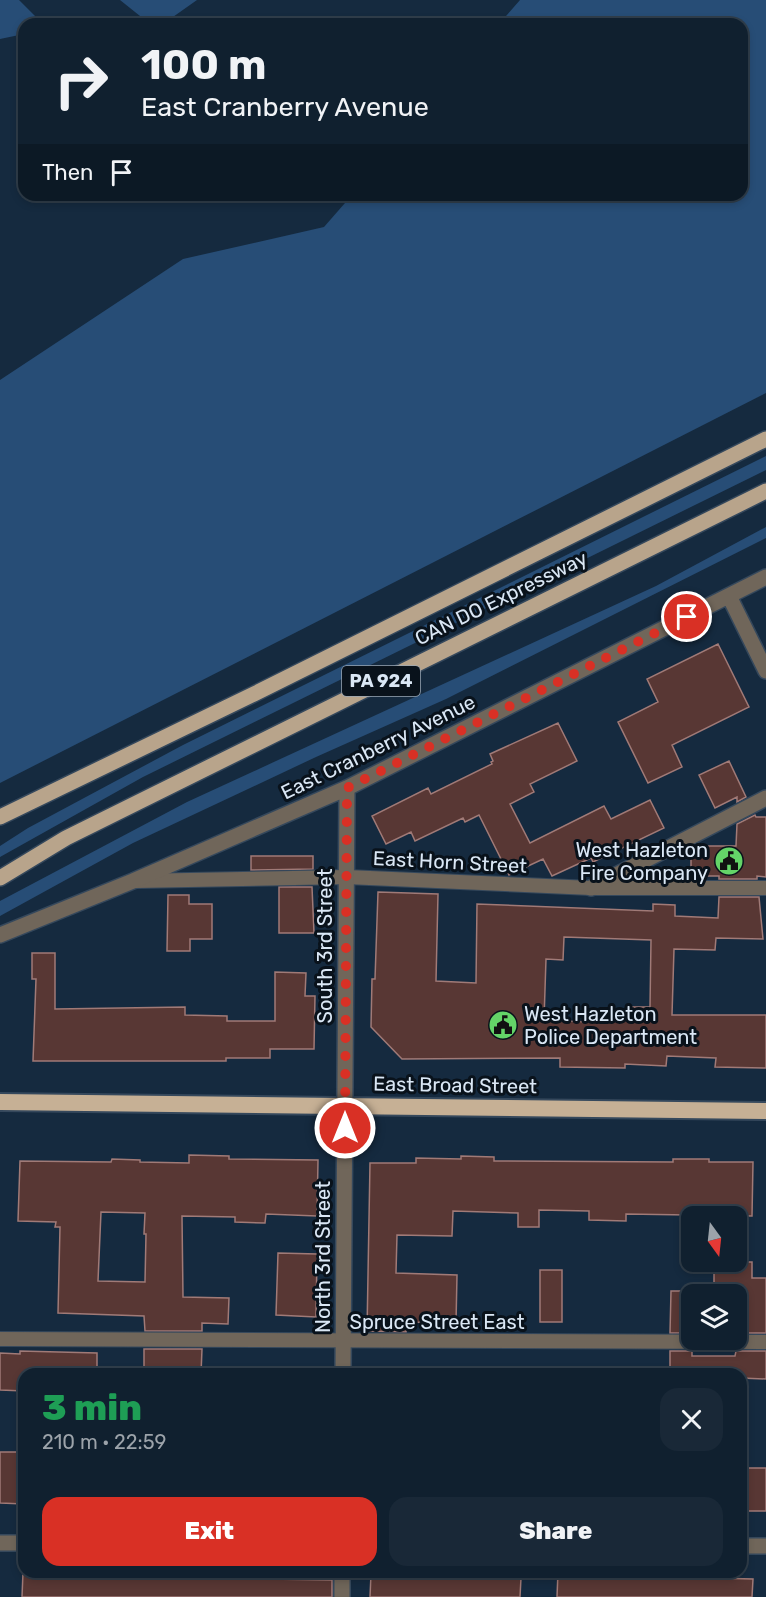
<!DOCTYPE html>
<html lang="en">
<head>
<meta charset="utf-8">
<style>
	body { margin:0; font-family:Rubik,sans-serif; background:#192837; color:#f1f3f6; height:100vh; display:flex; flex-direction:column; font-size:22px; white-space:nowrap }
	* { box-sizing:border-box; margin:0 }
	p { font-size:20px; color:#9ca3aa }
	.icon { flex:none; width:33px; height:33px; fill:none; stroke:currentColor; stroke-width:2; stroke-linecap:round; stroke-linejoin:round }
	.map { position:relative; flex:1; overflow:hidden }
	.details { position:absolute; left:18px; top:1368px; width:729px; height:210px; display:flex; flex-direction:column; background:#10202f; border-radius:18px; box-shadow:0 3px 9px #0003,0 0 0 2px #303e4b }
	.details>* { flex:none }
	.banner { position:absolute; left:18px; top:18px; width:730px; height:183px; border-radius:18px; box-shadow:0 3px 9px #0003,0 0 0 2px #303e4b; background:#10202f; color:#f1f3f6; overflow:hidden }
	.needle { width:39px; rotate:165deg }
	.controls { position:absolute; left:681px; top:1206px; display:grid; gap:12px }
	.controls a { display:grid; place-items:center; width:66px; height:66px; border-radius:12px; background:#10202f; box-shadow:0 3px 9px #0003,0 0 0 2px #303e4b; font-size:30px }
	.pin { position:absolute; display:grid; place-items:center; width:51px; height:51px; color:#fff; margin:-26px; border:3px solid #fff; border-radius:50%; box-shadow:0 2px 6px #0007 }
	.me { position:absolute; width:66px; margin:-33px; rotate:0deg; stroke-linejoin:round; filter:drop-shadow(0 0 4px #0008) }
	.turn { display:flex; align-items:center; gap:21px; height:126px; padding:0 24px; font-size:27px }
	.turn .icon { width:78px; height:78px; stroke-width:2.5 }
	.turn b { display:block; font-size:42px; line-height:51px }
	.then { display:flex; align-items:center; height:57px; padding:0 24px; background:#0003; gap:12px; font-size:22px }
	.round { display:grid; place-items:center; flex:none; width:63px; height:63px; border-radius:18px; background:#192837 }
	.summary { display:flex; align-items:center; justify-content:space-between; height:102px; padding:0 24px }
	h1 { font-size:36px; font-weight:800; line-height:45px; color:#1e9e55 }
	.action { display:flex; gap:12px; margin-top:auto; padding:12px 24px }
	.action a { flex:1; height:69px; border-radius:18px; background:#d93025; color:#fff; font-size:24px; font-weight:800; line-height:69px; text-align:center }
	.action a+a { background:#192837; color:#f1f3f6 }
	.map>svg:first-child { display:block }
</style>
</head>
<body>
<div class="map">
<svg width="766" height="1597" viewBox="0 0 766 1597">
	<rect width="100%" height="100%" fill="#152a3f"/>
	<!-- green -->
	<path fill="#274d76" d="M0,0H19L43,24H24V34L0,39Z
		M120,0H197L163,24H150Z
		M520,0H766V393L0,783V380L183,259L324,227L352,195H742V24H499Z
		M766,456V470L143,777L0,857V846L28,828L183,745Z
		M766,527V538L446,699L316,757L133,843L0,916V901L187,802L656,586Z"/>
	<!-- building -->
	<path fill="#583734" stroke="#a07a77" stroke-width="1.5" fill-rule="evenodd" d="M718,644L749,707L672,745L682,767L648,783L618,722L658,702L647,679Z
		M558,723L577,761L530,784L534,792L510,804L530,843L604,806L611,819L650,800L664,828L593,862L591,858L552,876L543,859L509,875L479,815L465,822L463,818L415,841L411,832L386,844L372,816L428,788L431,794L492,764L491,762L493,761L490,754Z
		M729,761L746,797L737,802V797L715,808L699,775Z
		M755,815L756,817H766V877L757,876V879H719V876H691V847L695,846H736L737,824Z
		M251,856H313V869L251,870Z
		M279,887H312L314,933H279Z
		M378,892L438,894L436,981L476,983L477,904L653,911V904L675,905V916L718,918L719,897H759L763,939L716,938L715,950L674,949L672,1015H766V1068L715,1067L716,1058L667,1056L666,1066L625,1064V1068L560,1067V1058L402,1059L371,1027L372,979H375ZM564,937L651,940L650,1007H632V1011L590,1010V1022L544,1020L546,959L563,960Z
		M168,895H189V904H212V939H190V951H167Z
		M32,953H55V1009L185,1007V1015L227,1016V1021H275V972L306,973L305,996H315L314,1049H270V1058H226V1061H33L36,979H32Z
		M189,1155L229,1156V1159L318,1160L317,1216L266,1214L265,1223L235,1222V1217L182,1216L183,1297L229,1298L228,1324L202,1323V1331H145L144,1316L58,1313L60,1227H55L56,1222L18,1221L20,1161L111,1162L112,1159L140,1160V1162L189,1163ZM101,1212L145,1213L144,1234H146L145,1282L98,1281Z
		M461,1156L494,1157V1161L673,1162V1159H709V1162H753L752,1216L626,1214V1221L589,1220V1211L539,1210V1227H518V1213L453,1211L452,1236L397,1235L396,1273L457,1275L456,1323L406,1322V1332L367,1331L370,1163H416V1158L461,1159Z
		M278,1253L317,1254L316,1317L276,1315Z
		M714,1262H752V1278H766V1333H736V1294H714Z
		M540,1270H562V1322H540Z
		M671,1291H692V1333H670Z
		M144,1349H202L201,1374H144Z
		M20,1351L97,1353V1374H24V1391L0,1390V1353L20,1354Z
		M670,1351H692V1356H735L736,1351H766V1379L741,1378V1374H670Z
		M0,1452H24V1504L0,1503Z
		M741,1468H766V1511H741Z
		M23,1572H196L267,1574V1579L332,1580V1597H22Z
		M455,1572H493V1577L521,1578L520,1597H370L371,1574L413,1575V1573Z
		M558,1572L581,1573V1575L753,1579L752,1597H557Z"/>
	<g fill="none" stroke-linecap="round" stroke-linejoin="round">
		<!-- service casing -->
		<g stroke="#35485c" stroke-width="16">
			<path id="service" d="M135,881L347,877L591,888H766
				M0,1339L766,1342"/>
		</g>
		<!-- minor casing -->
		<g stroke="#35485c" stroke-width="18">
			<path id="minor" d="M729,596L766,671
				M591,888L766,798
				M0,935L133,881L347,788L766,577
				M343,1374L347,788
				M0,1543H24
				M741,1546H766
				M342,1597V1572"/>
		</g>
		<!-- primary casing -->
		<g stroke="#35485c" stroke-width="18">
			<path id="primary" d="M0,817L254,694L766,439
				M0,878L66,838L766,491"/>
		</g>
		<!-- trunk casing -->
		<g stroke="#35485c" stroke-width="20">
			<path id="trunk" d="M0,1102L766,1111"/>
		</g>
		<!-- service -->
		<use href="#service" stroke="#70665a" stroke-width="14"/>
		<!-- minor -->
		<use href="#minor" stroke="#70665a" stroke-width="15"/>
		<!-- primary -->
		<use href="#primary" stroke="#b8a48b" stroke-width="15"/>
		<!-- trunk -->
		<use href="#trunk" stroke="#c6b095" stroke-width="16"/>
	</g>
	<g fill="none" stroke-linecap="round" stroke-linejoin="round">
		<!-- route -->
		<path stroke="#d93025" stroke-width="10" stroke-dasharray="0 18" d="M345,1128L347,788L687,617"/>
	</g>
	<!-- icons -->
	<defs>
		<g id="civic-disc" transform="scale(1.5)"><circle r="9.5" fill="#64d468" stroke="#09121b"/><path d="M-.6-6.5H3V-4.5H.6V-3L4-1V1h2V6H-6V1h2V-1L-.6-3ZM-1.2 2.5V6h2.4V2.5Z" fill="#111"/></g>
	</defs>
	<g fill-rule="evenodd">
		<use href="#civic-disc" x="729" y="861"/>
		<use href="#civic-disc" x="503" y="1025"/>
	</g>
	<g text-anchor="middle" stroke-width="6" stroke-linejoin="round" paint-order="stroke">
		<!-- shield labels -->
		<rect fill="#09121b" stroke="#9ba7b4" stroke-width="1.5" x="342" y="666" width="78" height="30" rx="4.5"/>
		<g font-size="18" font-weight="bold" fill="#dae7f5">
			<text x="381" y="687">PA 924</text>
		</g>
		<!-- street labels -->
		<g font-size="20" fill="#dae7f5" stroke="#09121b">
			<text transform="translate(501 598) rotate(-26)" y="7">CAN DO Expressway</text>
			<text transform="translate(378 747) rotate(-26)" y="7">East Cranberry Avenue</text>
			<text transform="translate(450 862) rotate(3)" y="7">East Horn Street</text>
			<text transform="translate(325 946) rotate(-90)" y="7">South 3rd Street</text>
			<text transform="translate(455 1085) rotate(1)" y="7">East Broad Street</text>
			<text transform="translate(323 1257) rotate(-90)" y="7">North 3rd Street</text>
			<text x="437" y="1329">Spruce Street East</text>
		</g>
		<!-- poi labels -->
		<g font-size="20" fill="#dae7f5" stroke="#09121b" text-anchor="end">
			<text x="708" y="857">West Hazleton<tspan x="708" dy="23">Fire Company</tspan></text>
			<text x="524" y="1021" text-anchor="start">West Hazleton<tspan x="524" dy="23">Police Department</tspan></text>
		</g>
	</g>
</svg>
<div class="controls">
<a><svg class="needle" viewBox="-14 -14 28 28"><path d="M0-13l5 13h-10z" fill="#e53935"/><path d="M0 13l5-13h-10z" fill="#9ca3aa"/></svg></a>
<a><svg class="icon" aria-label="layers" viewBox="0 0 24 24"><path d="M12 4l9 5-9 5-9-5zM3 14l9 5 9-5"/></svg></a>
</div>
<div class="pin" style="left:687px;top:617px;background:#d93025"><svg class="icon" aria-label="arrive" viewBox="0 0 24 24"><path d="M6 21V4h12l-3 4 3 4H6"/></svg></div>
<svg class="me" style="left:345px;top:1128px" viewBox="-20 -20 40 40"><circle r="17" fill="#d93025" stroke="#fff" stroke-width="3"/><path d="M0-11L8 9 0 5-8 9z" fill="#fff"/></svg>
<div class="banner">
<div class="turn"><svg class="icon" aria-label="right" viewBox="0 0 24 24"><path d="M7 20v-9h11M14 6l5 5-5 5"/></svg><div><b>100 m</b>East Cranberry Avenue</div></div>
<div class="then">Then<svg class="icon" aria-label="arrive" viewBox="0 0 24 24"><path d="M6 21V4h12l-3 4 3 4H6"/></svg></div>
</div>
<section class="details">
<div class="summary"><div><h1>3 min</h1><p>210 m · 22:59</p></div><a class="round"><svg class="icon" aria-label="close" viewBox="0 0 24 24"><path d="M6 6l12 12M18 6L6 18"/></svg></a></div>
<div class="action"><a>Exit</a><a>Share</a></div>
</section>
</div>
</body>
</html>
